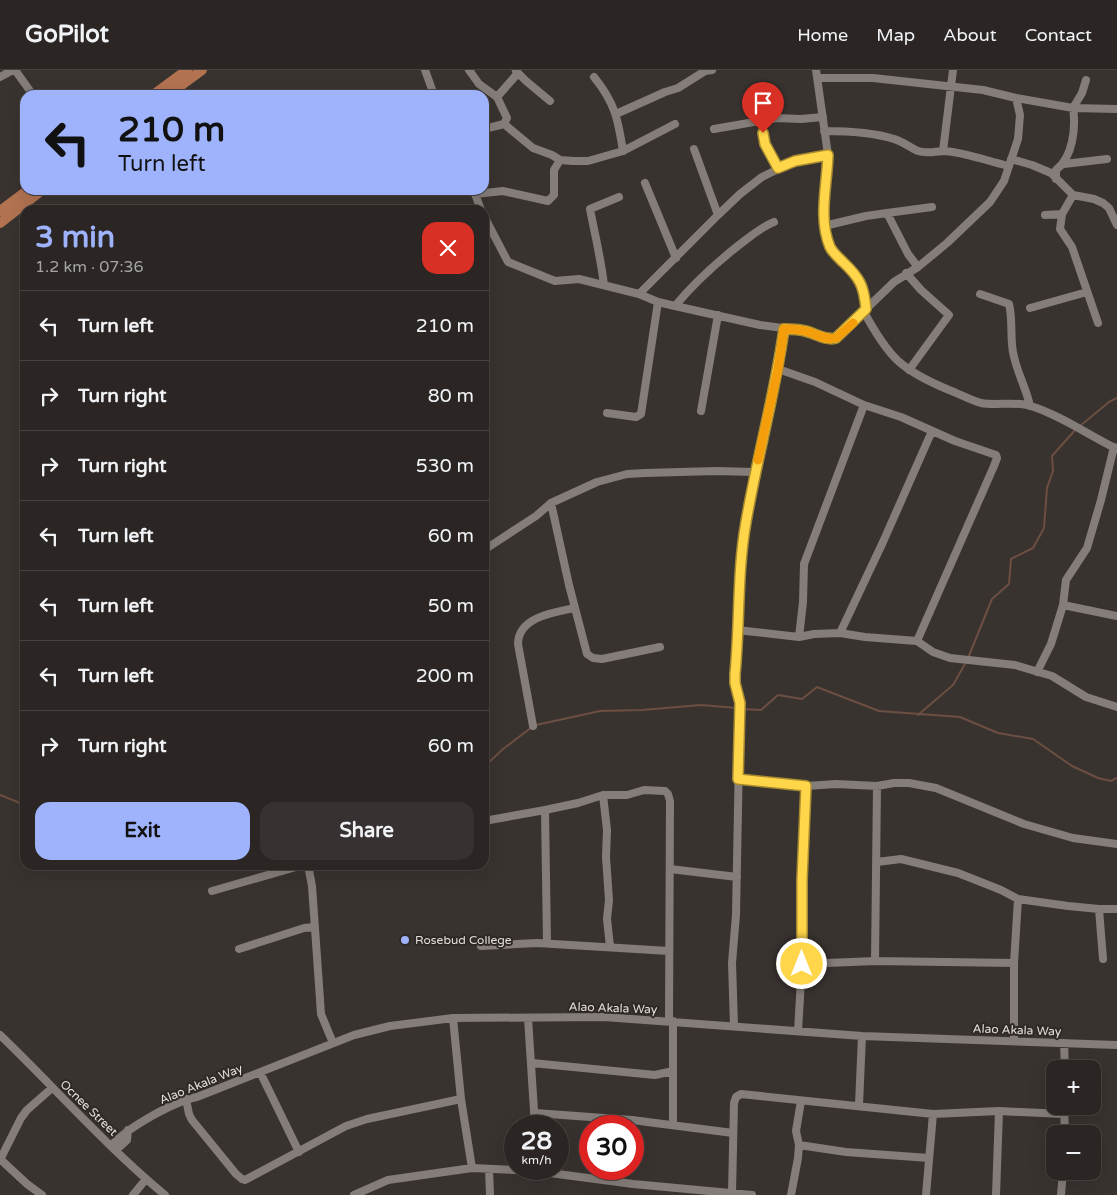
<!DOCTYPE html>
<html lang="en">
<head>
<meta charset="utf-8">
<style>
	body { margin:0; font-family:"Varela Round",sans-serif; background:#373231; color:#f1f3f6; height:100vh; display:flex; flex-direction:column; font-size:19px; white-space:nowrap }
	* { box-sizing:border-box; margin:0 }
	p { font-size:16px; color:#a6a5a6 }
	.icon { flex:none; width:28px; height:28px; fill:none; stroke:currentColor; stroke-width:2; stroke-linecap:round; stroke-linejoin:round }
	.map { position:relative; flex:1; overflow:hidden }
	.panel { position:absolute; left:20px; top:135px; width:469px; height:665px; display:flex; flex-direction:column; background:#2b2624; border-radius:15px; box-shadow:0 5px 20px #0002,0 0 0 1px #474341 }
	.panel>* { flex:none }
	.banner { position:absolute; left:20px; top:20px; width:469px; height:105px; border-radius:15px; box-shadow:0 5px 20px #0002,0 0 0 1px #474341; background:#9fb3fd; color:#111; overflow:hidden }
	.buttons { position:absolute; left:1046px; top:990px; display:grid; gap:10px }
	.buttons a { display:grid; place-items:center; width:55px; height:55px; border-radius:10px; background:#2b2624; box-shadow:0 5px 20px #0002,0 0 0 1px #474341; font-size:25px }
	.speed { position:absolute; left:504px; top:1045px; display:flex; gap:10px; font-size:25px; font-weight:700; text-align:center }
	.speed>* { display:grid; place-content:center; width:65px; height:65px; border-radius:50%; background:#2b2624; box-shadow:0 5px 20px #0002,0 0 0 1px #474341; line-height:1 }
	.speed small { font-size:12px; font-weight:400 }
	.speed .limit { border:8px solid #d22; background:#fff; color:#111 }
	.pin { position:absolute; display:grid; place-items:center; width:42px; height:42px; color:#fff; margin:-51px -21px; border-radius:50% 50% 50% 0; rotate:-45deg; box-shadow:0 0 5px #0007 }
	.pin .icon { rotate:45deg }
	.me { position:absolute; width:55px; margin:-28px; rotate:0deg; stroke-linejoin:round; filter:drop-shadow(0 0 4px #0008) }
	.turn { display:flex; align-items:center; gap:18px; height:105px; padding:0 15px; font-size:22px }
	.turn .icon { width:65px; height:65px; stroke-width:2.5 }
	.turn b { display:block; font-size:35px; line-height:42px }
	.round { display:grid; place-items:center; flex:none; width:52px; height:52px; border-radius:15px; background:#373231 }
	.head { display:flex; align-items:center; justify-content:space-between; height:85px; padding:0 15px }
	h1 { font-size:30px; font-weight:800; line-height:38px; color:#9fb3fd }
	.button { display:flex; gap:10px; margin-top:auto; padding:10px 15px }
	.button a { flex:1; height:58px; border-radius:15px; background:#9fb3fd; color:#111; font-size:20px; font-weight:800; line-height:58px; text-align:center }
	.button a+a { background:#373231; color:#f1f3f6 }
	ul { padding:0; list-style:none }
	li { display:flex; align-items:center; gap:15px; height:70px; padding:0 15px; border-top:1px solid #474341 }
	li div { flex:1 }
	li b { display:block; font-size:19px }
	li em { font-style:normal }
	header { display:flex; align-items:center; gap:30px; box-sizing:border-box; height:70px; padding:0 25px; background:#2b2624; border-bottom:1px solid #474341 }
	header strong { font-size:24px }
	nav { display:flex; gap:28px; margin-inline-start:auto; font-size:18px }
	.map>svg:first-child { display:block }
</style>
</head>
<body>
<header>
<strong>GoPilot</strong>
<nav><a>Home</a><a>Map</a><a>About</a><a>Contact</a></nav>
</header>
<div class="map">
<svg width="1117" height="1125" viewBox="0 0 1117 1125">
	<rect width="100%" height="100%" fill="#393330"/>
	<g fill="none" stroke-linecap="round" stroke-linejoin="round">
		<!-- stream -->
		<path stroke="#6c4e42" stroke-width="2" d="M1080,356L1109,332L1117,328
			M968,588L992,529L1009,514L1011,489L1033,478L1044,458L1047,418L1053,401L1052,386L1076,359
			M742,639L761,640L778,625L802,629L817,617L879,641L960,647L998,663L1033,669L1072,696L1098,708L1111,711L1117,708
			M918,645L953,615L966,592
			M536,655L600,641L642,640L701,635L737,638
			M484,697L503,679L532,657
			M0,725L25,735"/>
		<!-- minor -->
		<path stroke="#857d7a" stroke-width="8" d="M15,0L33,25
			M425,0L434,25
			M469,0L479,14L497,27L518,3
			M816,0L828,85L827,110L823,133L824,156L830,177L859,209L863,217L866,239L864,242C889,288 901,300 949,320C960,324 970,330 981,333C997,336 1015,331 1031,336C1062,346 1088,365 1117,379
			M516,1L526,11L550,31
			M0,7L13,0
			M594,7C615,33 618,49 623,81
			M818,8H873L983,20L1016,28L1073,38L1117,39
			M497,27L507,48L504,54
			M616,44L665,22L678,18L705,1L712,0
			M761,51L765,75L778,98
			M484,59L504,54L533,78L552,85L560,90L573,91H588L623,81L675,54
			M714,59L777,48L801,49L823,47
			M824,61C847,61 872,62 894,69C902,71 909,77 918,81C927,84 936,81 945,81C967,83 987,91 1009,96
			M694,79L718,145
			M943,81L953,0
			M1011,89L1032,95L1051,103L1073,125L1094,129L1103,133L1109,138L1117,155
			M1064,94L1107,89
			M1056,109V100C1073,87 1076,58 1073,38L1082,23L1086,10
			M645,113L676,188
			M474,121L481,140
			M475,124L503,121L548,131L554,125V100L560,90
			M1073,125L1062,144L1060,159L1072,177L1098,253
			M887,143L932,137
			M1045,145L1062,144
			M484,146L508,192L555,211L579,209L639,224L658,232L675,236L760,255L805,261L830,269L836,268L864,242
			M824,156L866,146L887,143L908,184L918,197
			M906,203L921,220L949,245L909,300
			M604,215C601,189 595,165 590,139L619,127
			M639,224L718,145L740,124L762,107L795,91L828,85
			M980,224L1009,234C1013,250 1010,267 1013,282C1016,301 1026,317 1030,336
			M675,236C694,213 715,194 739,175C751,166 761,157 774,152
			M1030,238L1087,222
			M866,239L894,212L918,197L947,173L990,132L1004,111L1018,69L1020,45L1016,28
			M778,299L815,312L864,335L901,347L955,371L996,385L997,388L994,396L917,571
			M701,341L718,245
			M607,343L636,347L641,344L658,232
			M551,433L569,515L587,584L593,588L602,589L660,577
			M484,480L536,446L551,433L597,412L627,404L645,403L716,401L755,402
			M1063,535L1117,546
			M737,560L799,567L814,564L840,563L865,567L917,571L933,582L950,588L1015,595L1052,606L1086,627L1117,637
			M840,563L883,472L932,361
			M799,567L803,532L804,494L864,335
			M1037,602L1051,574L1063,535L1066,510L1087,478L1101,430L1114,377
			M533,656L518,574C518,547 555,542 575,538
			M739,709L806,716L836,714L877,716L894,713H909L936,718L1024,754L1073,768L1117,774
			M603,725L607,760L606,787L609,830L607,849L610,877
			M484,751L545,740
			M877,792L901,789L958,803L1001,820L1018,829L1068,836L1099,839H1117
			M308,795L312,816L321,944L333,973
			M670,799L737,807
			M212,821L303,795
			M1099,839L1103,889
			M547,873L545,740L578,733L603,725H627L644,720L665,721L668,724L670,731L669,951
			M481,876L537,873L669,881
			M239,879L304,858L315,857
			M875,891L877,716
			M802,894L875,891L1014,893
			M453,948L461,1029L472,1098
			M528,948L535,1056
			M734,956L732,893L736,845L740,633L735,613V604L739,512L745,454L759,382L778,299L784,259
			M798,961L802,894V810L806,716
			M0,965C55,1018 106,1076 165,1125
			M1014,971V893L1018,829
			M1064,973L1065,999
			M532,993L655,1005L673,1001
			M260,1002L299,1082
			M186,1029L189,1044L192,1050L236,1104L242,1109L245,1110L346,1056L367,1049L461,1029
			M859,1035L862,966
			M1064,1036L1065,1064
			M535,1043L632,1050L733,1063
			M673,1055V951
			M799,1075L846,1082L929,1088
			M111,1076C128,1057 173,1032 197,1027L354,965L390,956L453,948L604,947L862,966L1117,975
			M116,1080L127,1070L128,1060
			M0,1089L27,1114L42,1125
			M0,1090L21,1048L27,1040L52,1018
			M489,1099L490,1125
			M732,1123L734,1033L736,1027L741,1024L933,1044L999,1041L1063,1044
			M133,1125L146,1109
			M354,1125L388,1110L472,1098L535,1101L633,1114L752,1125
			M791,1125L798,1088L799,1075L796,1061L801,1031
			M926,1125L933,1044
			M996,1125L999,1041
			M1061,1125L1063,1101"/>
		<!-- major -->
		<path stroke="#b37351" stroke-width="10" d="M153,25L187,0
			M168,25L202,0
			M0,141L28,120
			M0,153L42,120"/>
	</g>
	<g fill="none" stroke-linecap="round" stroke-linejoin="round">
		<!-- route casing -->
		<g stroke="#a68a30" stroke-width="12">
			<path id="route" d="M763,63L765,74L778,98L795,91L828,85C827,115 818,149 830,177C833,183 838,187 843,192C860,208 864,216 866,239L836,268C825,271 815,263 805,261C798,259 791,259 784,259C775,324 757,388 746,452C737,503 740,553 735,604V613L740,633L738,709L806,716L802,810V894"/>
		</g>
		<!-- route -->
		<use href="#route" stroke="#ffd54a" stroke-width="9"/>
		<!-- slow -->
		<path stroke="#f59e0b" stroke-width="9" d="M758,390L778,299L784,259C791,259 798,259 805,261C815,263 825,271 836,268L853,253"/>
	</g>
	<!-- markers -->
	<circle fill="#9fb3fd" stroke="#2f2926" stroke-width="2" cx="405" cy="870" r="5"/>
	<g text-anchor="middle" stroke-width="4" stroke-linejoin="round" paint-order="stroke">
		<!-- poi labels -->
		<g font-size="12" fill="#e3dedc" stroke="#2f2926" text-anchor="start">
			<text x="415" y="874">Rosebud College</text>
		</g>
		<!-- street labels -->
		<g font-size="12" fill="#e3dedc" stroke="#2f2926">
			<text transform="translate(613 938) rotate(2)" y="4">Alao Akala Way</text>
			<text transform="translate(1017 960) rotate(2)" y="4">Alao Akala Way</text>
			<text transform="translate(201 1014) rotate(-22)" y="4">Alao Akala Way</text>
			<text transform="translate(89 1038) rotate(44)" y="4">Ocnee Street</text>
		</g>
	</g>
</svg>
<div class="buttons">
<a>+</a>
<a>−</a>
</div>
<div class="speed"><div>28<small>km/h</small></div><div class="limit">30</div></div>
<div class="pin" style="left:763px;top:63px;background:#d93025"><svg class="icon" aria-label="arrive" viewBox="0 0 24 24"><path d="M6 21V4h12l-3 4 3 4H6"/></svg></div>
<svg class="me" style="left:802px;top:894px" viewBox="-20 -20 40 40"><circle r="17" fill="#ffd54a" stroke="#fff" stroke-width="3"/><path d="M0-11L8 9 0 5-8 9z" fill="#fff"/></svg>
<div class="banner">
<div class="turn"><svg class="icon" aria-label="left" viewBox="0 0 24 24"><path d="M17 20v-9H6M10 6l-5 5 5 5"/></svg><div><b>210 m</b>Turn left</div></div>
</div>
<section class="panel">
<div class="head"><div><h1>3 min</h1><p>1.2 km · 07:36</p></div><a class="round" style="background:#d93025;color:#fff"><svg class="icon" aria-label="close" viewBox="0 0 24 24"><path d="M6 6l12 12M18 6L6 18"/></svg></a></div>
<ul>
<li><svg class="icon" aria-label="left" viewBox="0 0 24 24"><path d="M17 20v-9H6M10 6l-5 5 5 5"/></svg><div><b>Turn left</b></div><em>210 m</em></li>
<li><svg class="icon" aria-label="right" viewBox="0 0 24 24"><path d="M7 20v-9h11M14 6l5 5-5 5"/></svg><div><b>Turn right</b></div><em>80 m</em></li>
<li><svg class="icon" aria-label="right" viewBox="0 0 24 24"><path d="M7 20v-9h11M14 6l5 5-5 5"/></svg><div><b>Turn right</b></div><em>530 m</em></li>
<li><svg class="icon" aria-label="left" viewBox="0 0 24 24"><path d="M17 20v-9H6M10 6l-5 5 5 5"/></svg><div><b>Turn left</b></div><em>60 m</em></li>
<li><svg class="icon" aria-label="left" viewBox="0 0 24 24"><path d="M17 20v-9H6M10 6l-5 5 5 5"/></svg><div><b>Turn left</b></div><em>50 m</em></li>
<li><svg class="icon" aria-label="left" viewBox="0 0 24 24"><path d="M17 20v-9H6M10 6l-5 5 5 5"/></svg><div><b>Turn left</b></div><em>200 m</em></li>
<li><svg class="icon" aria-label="right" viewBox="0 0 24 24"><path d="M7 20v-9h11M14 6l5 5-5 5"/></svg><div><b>Turn right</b></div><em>60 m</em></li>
</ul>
<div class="button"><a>Exit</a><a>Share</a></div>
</section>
</div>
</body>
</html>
